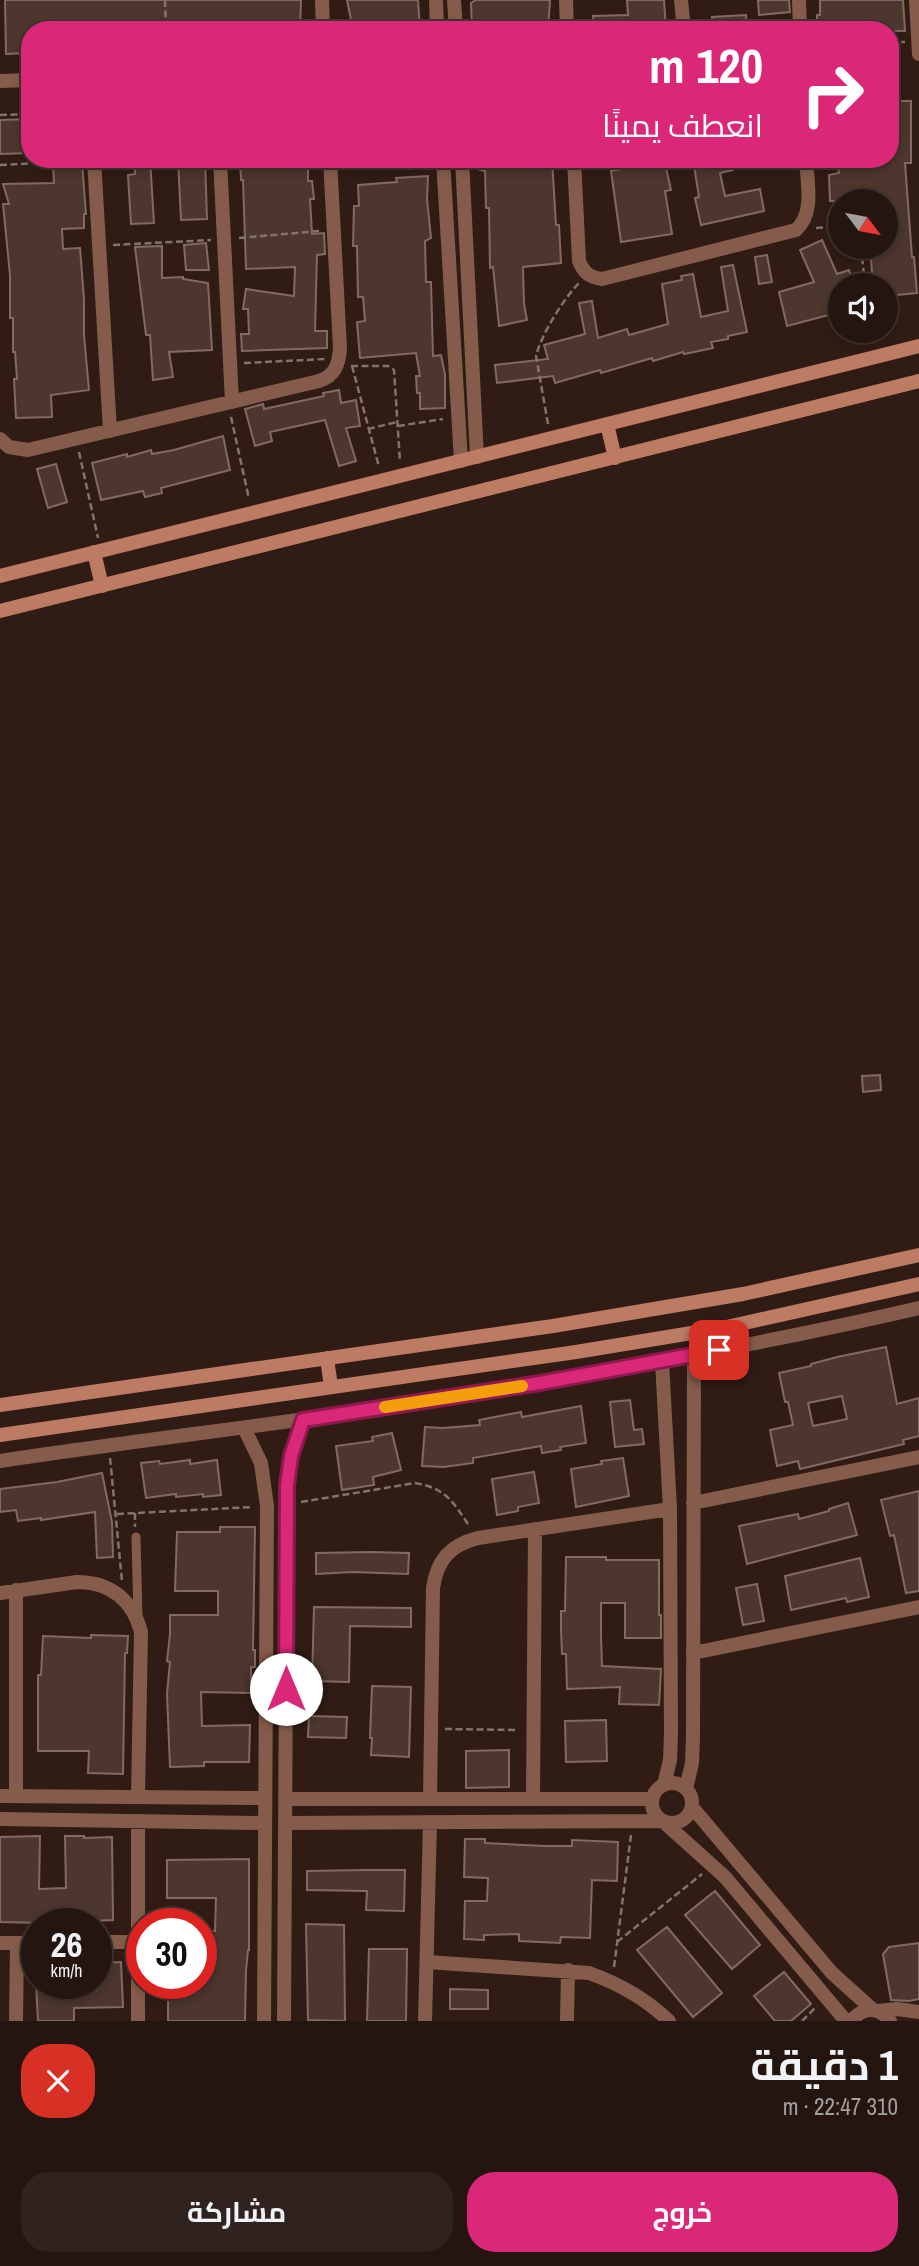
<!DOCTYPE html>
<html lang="ar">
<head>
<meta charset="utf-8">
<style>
	body { margin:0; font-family:"Archivo Narrow",Cairo,sans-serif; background:#30221e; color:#f1f3f6; direction:rtl; height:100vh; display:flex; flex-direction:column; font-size:26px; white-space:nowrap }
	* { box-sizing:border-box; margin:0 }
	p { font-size:23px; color:#a39f9f }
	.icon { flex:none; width:38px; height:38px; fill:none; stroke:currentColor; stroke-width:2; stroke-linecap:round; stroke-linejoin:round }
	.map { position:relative; height:2021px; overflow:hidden; direction:ltr }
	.details { display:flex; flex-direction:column; background:#241510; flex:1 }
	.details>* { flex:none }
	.top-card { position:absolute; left:21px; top:21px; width:878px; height:147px; border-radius:28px; box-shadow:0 4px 10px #0003,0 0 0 2px #413430; direction:rtl; background:#db2777; color:#fff; overflow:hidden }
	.needle { width:46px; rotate:122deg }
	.controls { position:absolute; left:828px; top:189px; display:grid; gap:14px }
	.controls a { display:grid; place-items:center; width:70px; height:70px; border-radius:50%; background:#241510; box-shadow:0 4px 10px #0003,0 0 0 2px #413430; font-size:35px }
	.speed { position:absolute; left:21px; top:1908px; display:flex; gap:14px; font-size:35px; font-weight:700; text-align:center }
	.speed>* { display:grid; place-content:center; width:91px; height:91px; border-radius:50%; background:#241510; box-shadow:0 4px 10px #0003,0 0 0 2px #413430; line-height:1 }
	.speed small { font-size:18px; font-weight:400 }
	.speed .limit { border:10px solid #d22; background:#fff; color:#111 }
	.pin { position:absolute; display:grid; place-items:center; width:60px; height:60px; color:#fff; margin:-30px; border-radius:14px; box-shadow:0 4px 10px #0006 }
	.me { position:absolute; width:77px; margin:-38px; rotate:0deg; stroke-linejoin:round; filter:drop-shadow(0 0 5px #0008) }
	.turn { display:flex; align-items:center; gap:24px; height:147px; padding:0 21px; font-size:32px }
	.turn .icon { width:91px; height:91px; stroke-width:2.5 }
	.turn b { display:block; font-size:49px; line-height:60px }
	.round { display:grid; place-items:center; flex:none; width:74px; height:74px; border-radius:28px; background:#30221e }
	.head { display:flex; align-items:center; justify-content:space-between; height:119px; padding:0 21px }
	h1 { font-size:42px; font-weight:700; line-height:52px }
	.button { display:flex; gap:14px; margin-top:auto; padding:14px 21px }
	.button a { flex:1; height:80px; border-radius:28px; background:#db2777; color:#fff; font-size:28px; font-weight:700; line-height:80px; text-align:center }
	.button a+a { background:#30221e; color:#f1f3f6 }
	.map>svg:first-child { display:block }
</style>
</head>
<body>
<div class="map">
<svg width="919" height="2021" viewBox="0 0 919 2021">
	<rect width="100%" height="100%" fill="#301c15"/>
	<!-- building -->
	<path fill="#4c362e" stroke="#836a61" stroke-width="2" fill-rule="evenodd" d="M5,0H301L300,30H30V50H25V53L6,54Z
		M347,0H418L420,30H353Z
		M476,0H550L548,30H472L471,3Z
		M627,0H664L666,29L594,30L593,16L628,15Z
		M758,0H789L790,12L759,15Z
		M820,0H903L905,31L817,30V15H820Z
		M746,15L747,30H713L712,17Z
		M891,101H911V163H905L912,257H914L917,293L886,296V285H873L870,247H886V200L830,201L829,175L839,173L837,159H891Z
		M30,119V153L0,154V120Z
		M135,159H150L154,223L131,224L128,175L135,174Z
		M178,159H205L207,219L181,220Z
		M240,159H308V181H312L314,199H310L312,234L324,233L325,254L317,255L315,331H327V348L242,351L241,334H249L248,309H243L246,289L294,296L295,267L246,269L243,180H241Z
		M481,159H552L556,225H559L561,263L523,267L524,304L527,320L499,326L493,267L490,268L489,208H486L485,171L480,170Z
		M652,159H664L671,190L665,191L672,234L621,242L611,171L636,166V163Z
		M693,159H732L733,170L720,173L725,196L760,189L764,211L701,225L695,198L699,197Z
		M82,163L86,214H84V228L62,229L63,249L80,248L84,299V335L89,390L51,395L52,417L16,418L14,379H17L15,352H13V318H10V275L3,204H9L3,184L54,183L53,165Z
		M428,176L427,199L431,238L425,241L426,282H431L433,356L441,355L445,374V408L420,409V393H417L416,376H420L416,353L360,358L357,322L365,321L363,297H358L357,246H353L354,206H359L358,185L397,182L396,178Z
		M822,240L837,274L849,270L854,285H840V312L787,326L779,292L814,282L800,250Z
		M206,243L209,270H186L184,245Z
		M162,246V278L183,277V279L208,283L212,350L169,352L173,377L153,380L150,335H146L135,247Z
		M767,255L772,282L759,284L755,257Z
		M733,265L747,332L728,336V339L711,342L713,348L684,354L683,352L653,361L652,358L601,373L600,370L555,383L553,376L497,383L495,365L548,359L544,345L585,334L579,303L592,301L598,338L627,329L629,335L668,324L662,284L682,280L681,276L693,274L701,317L728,311L721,267Z
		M339,390L341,403L356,400L360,426L346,428L356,461L339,466L325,420L270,432L272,441L255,446L245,409L263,404L264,409L324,396L323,393Z
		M223,436L230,470L161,488L162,493L145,497L143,491L101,500L92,463L127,454V457L151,450L152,454L174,450Z
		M56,464L67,502L48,508L37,469Z
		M880,1075L881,1090L863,1092L862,1076Z
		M886,1347L897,1404L919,1398V1436L903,1440L904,1444L800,1469L798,1461L777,1466L770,1430L793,1425L788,1402H785L779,1373L811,1366V1364L837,1357ZM842,1396L847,1419L813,1426L808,1403Z
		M630,1400L634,1430L642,1429L644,1444L615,1447L610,1402Z
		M581,1406L586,1443L560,1447L561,1450L542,1453L541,1446L473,1458V1463L444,1467L422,1466L425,1427L443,1428L480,1425L479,1420L521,1412L522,1417Z
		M392,1433L401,1470L373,1477L374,1485L342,1490L336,1446L373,1441L372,1437Z
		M623,1458L629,1496L576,1507L571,1469L602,1464L601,1461Z
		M190,1460V1464L217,1460L221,1495L203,1497V1494L176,1497V1494L146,1498L141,1463L159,1461L160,1464Z
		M534,1472L539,1503L518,1507V1511L497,1515L492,1479Z
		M102,1473L112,1522L113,1557L97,1558L95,1512L41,1520V1518L18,1521L16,1510L0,1512V1489L57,1482Z
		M919,1491V1591L906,1593L894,1535L890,1536L881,1500Z
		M848,1503L857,1535L747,1564L739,1526L798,1514L799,1519L829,1511V1509Z
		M220,1527H255L253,1650H255V1667H251V1693L201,1692L202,1726L250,1725L249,1762H204V1766L170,1767L167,1694L170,1662L167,1661L170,1634V1615H218V1591H175L177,1532H220Z
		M372,1552L409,1553L408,1574L353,1572L316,1574V1553Z
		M566,1557H606V1560H659V1615H661V1638H625V1603H601V1635L602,1666L661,1669L659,1705L619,1704L620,1687L567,1689L566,1654H562L561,1630V1611H565Z
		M860,1558L869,1597L847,1602L846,1598L791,1610L785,1576Z
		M757,1584L764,1621L743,1625L736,1588Z
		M314,1607L411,1608V1627L350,1626L349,1682L312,1681Z
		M91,1635L128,1636L127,1653H125L123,1774L88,1773L89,1751H38V1675H41L43,1636L91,1638Z
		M372,1686L411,1687L409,1757L371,1755L372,1738H370Z
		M309,1716L347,1717L346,1738L308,1737Z
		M606,1720L607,1761L566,1762L565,1721Z
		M509,1750V1787L466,1788V1751Z
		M40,1836L39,1889L66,1888L65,1836H84V1838L112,1837L113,1920L43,1923L0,1922V1837Z
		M465,1839H485V1843L545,1846H572V1840L618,1842L617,1881L592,1880L590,1938L561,1937L560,1943L519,1941V1934L484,1935V1940L464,1939L465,1901H487L488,1878L464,1877Z
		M249,1859V1950H248L246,1971L245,2021H168V1983H201V1931H215L216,1898H167V1860Z
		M366,1870H405L404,1911L366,1910L367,1891L307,1890V1871Z
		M715,1891L760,1945L732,1969L685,1915Z
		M306,1924L344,1925L345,2021L308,2020Z
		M667,1927L722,1993L693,2017L637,1950Z
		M919,1943V1999L909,2001L891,2000L883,1954L889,1947Z
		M369,1949H407L406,2021H367Z
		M121,1962L123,2007L74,2008V2021H38L36,1983H72V1990H96V1963Z
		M784,1972L811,2004L791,2021H775L754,1996Z
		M450,1989L488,1990V2009H450Z"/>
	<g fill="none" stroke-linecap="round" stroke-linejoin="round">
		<!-- path -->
		<path stroke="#84736d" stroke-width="2.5" stroke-dasharray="7 3.5" stroke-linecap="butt" d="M165,0L166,30
			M891,42H905
			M0,115L30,114
			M0,165L80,161
			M345,167L429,162
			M816,228L840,226
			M239,238L319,231
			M113,245L211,240
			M861,247L865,285
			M870,331L871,344
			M244,363L325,359
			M351,366H388L394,370L400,462
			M352,366L379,467
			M231,417L249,499
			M548,424L536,356C541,335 564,298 579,283
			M398,426L443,419
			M368,429L397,422
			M79,452L98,538
			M110,1458L122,1581
			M301,1502L415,1483C446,1488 453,1502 470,1527
			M135,1513V1527
			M117,1514L253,1507
			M445,1729L518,1730
			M617,1942L702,1874
			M614,1967L631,1835
			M802,2021L817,2006"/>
		<!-- lane -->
		<path stroke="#855c4c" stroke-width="9" d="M136,1537L138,1617"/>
		<!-- street -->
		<path stroke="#855c4c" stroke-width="14" d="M322,0L323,30
			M436,0L437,30
			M454,0L456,30
			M566,0L567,30
			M681,0L684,30
			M799,0L800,30
			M916,0L919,54
			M0,81L30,80
			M94,159L110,431
			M220,159L232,402
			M443,159L461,461
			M462,159L477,457
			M574,159L579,261C584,273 589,277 602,279L796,230C815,213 807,183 806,159
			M0,439L9,447L28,450L319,381C335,376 339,364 340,348L330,159
			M662,1361L670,1509L671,1734L670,1760L664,1785
			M244,1428L261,1463L267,1506L264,2021
			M0,1461C145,1439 291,1423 435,1400C597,1374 759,1345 919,1308
			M693,1503L919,1457
			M16,1590V1796
			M0,1593L77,1582C110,1582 133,1600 141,1632L138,1797
			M693,1653L919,1607
			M652 1803a20 20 0 1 1 40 0a20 20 0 1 1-40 0Z
			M686,1789L692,1763L693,1737L694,1355
			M0,1796L264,1798
			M285,1799H652
			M430,1799L433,1588C437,1560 450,1545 478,1538L670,1509
			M533,1799L535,1529
			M692,1807L832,1973L872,2009
			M0,1819L264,1823
			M285,1823L661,1821
			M666,1824L725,1877L846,2021
			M96,1942H138
			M0,1943H37
			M427,1962L589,1973C620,1984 645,1998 669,2021
			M879,2011L897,2009L919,2012
			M16,2021L17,1943
			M138,2021V1821
			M284,2021L287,1485L291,1456L303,1420
			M425,2021L430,1822
			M567,2021L568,1970
			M851,2021C863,2007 879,2006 890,2021"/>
		<!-- secondary -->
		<path stroke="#bd7b63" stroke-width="14" d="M607,424L615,458
			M94,552L102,586
			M0,576L919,346
			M0,611L919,381
			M327,1358L331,1387
			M0,1405L553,1326L743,1294L919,1255
			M0,1435L576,1352L722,1328L919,1284"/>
	</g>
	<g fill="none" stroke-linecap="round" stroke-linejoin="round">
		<!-- route casing -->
		<g stroke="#8e194d" stroke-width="18">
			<path id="route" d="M286,1689L287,1485L291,1456L303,1420L540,1383L719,1350"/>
		</g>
		<!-- route -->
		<use href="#route" stroke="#db2777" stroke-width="12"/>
		<!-- slow -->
		<path stroke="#f59e0b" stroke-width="12" d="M385,1407L522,1386"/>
	</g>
</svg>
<div class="controls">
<a><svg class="needle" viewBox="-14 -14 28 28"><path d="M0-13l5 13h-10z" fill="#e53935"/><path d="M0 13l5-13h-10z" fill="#a39f9f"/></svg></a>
<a><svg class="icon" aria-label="sound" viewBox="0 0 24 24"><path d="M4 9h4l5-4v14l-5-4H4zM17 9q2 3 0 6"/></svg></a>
</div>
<div class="speed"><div>26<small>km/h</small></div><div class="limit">30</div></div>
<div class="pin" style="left:719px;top:1350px;background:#d93025"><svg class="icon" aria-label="arrive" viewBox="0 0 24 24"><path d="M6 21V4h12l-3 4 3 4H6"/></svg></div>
<svg class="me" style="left:286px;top:1689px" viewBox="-20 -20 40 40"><circle r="19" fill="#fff"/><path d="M0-13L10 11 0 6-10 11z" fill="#db2777"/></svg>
<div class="top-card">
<div class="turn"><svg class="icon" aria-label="right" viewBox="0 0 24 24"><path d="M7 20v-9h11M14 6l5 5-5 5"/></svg><div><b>120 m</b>انعطف يمينًا</div></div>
</div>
</div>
<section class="details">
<div class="head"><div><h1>1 دقيقة</h1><p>310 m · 22:47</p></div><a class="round" style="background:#d93025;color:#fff"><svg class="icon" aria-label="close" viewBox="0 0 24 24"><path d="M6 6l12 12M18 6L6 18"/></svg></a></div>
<div class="button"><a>خروج</a><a>مشاركة</a></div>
</section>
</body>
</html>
